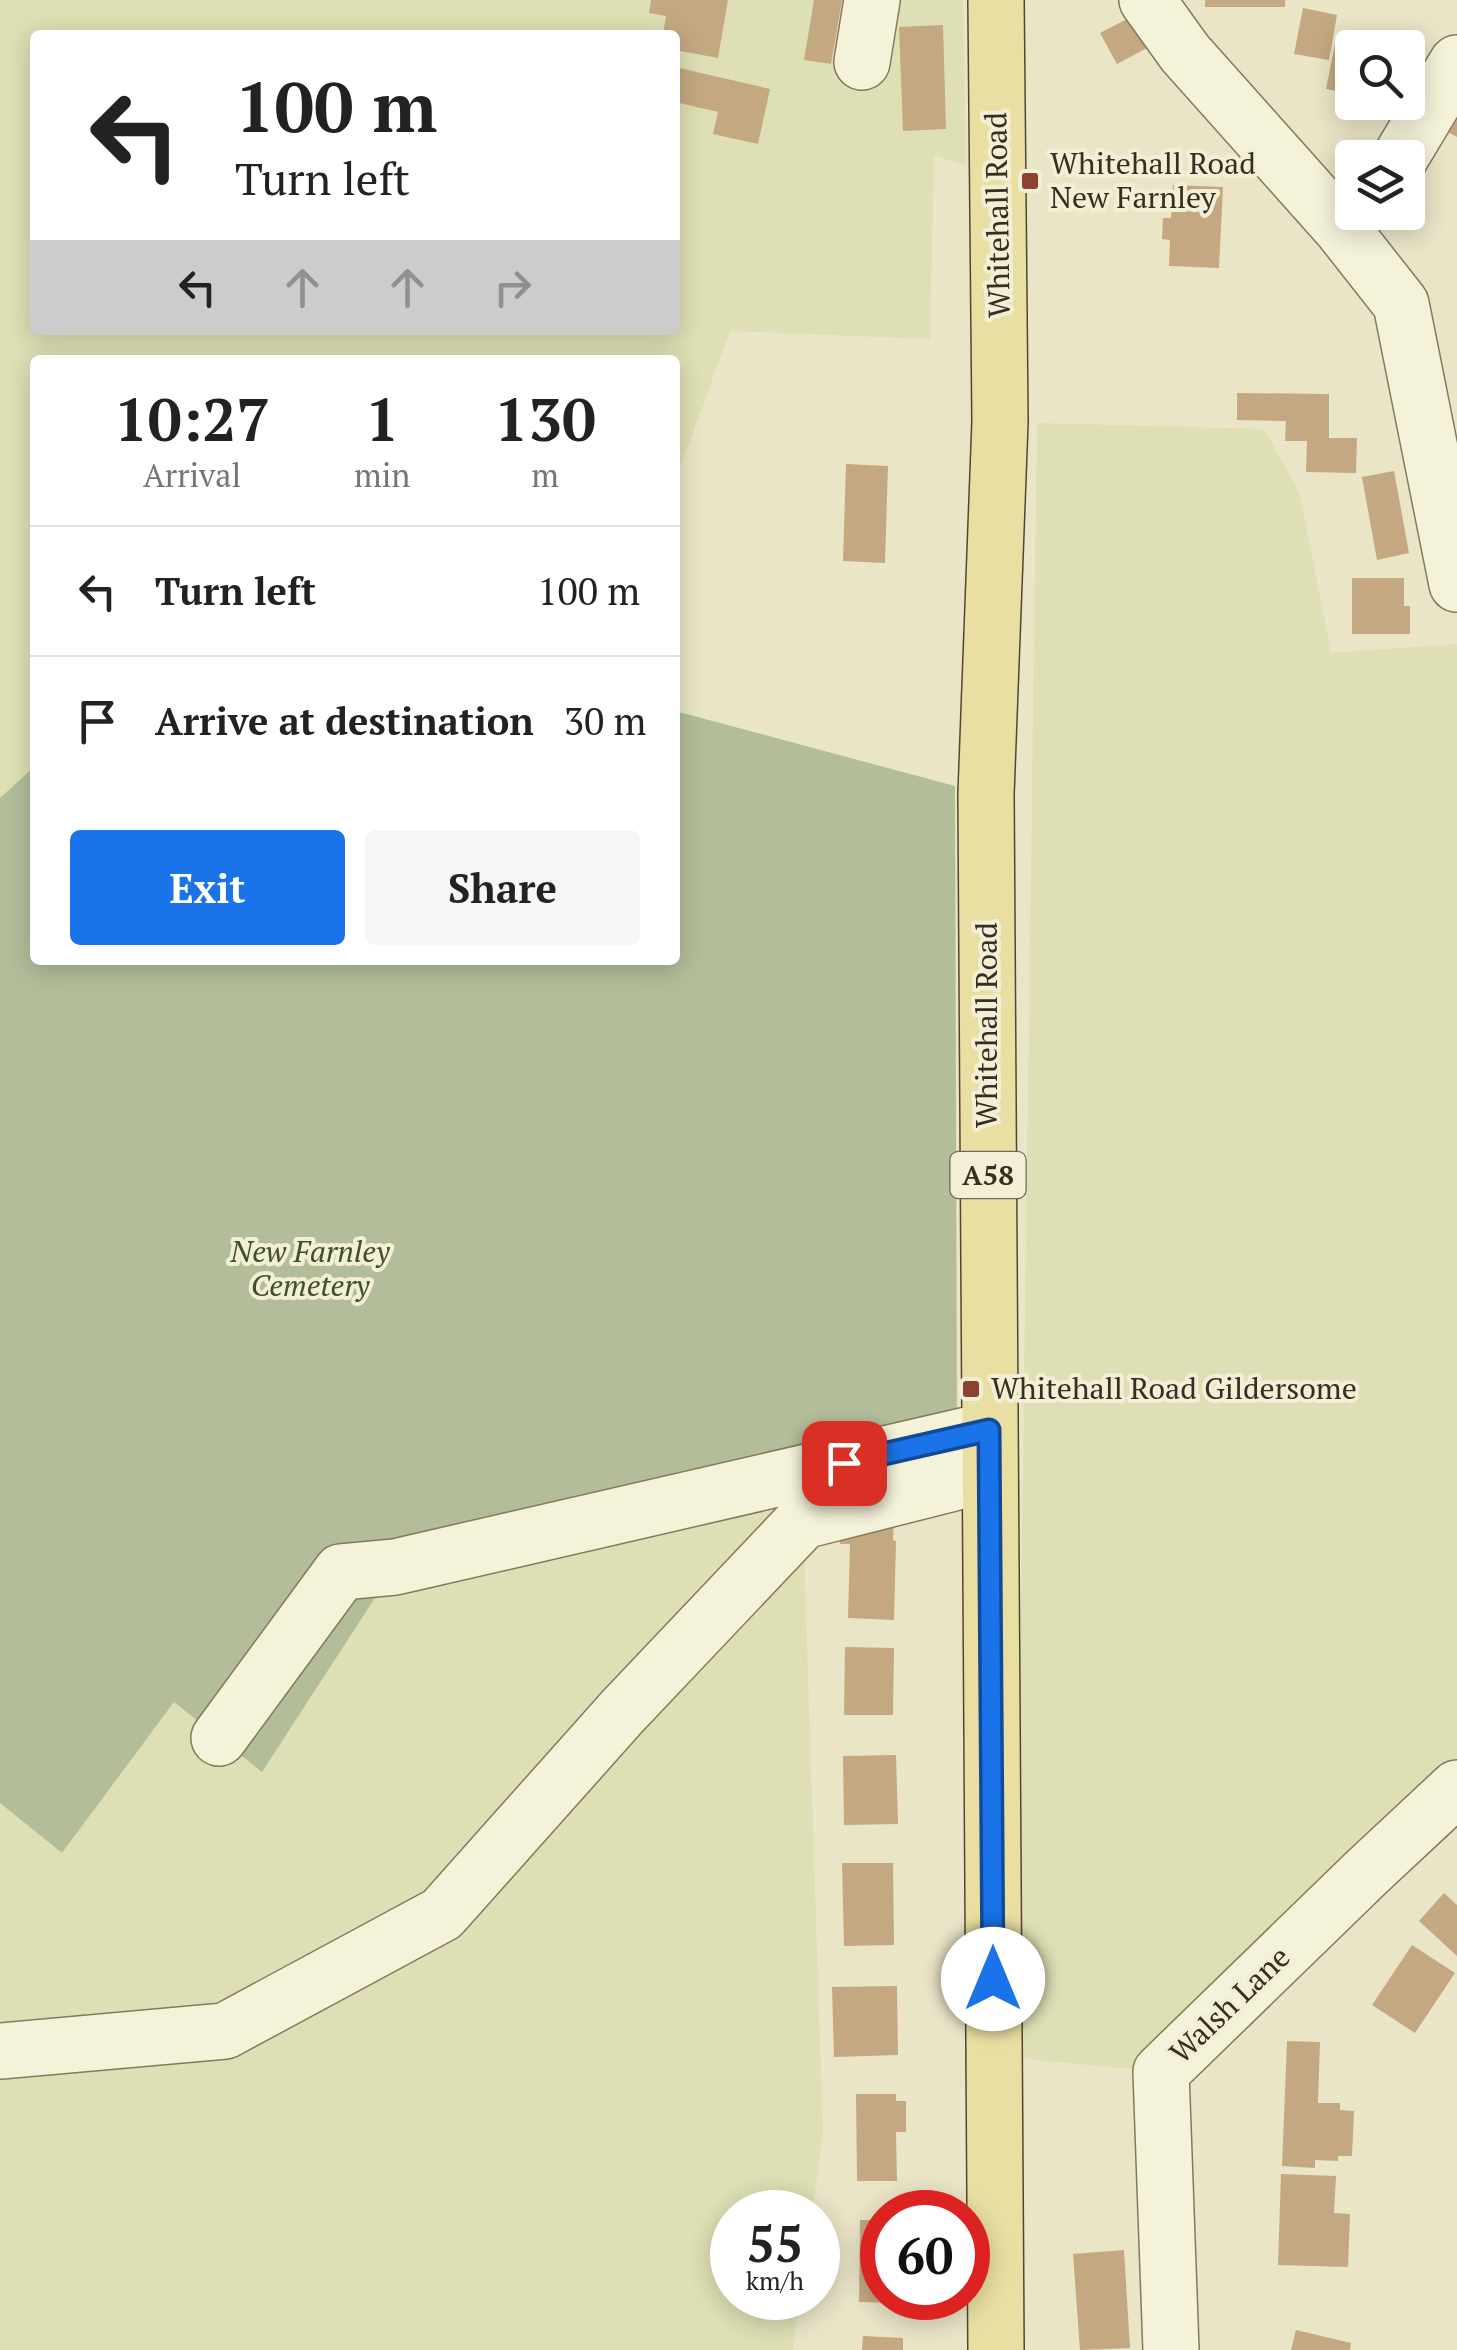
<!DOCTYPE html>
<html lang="en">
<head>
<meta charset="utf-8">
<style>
	body { margin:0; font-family:"PT Serif",serif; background:#f6f6f6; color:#222; height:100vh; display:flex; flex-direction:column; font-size:38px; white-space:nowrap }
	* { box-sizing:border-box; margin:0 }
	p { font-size:32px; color:#767676 }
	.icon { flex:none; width:55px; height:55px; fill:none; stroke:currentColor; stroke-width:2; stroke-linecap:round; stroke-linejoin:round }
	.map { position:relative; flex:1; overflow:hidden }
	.side { position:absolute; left:30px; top:355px; width:650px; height:610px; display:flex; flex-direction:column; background:#fff; border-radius:10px; box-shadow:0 5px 25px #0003 }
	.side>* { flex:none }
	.guide { position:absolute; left:30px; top:30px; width:650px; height:305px; border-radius:10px; box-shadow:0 5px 25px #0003; background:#fff; color:#222; overflow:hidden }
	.buttons { position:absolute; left:1335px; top:30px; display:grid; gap:20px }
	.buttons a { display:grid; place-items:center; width:90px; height:90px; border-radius:10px; background:#fff; box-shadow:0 5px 25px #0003; font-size:50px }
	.speed { position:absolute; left:710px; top:2190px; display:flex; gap:20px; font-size:50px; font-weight:700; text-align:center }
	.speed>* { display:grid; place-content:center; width:130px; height:130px; border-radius:50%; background:#fff; box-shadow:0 5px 25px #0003; line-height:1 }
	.speed small { font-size:25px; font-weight:400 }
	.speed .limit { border:15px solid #d22; background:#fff; color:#111 }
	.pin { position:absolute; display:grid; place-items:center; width:85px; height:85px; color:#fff; margin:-42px; border-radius:20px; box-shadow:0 5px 15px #0006 }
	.me { position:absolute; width:110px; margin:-55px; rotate:0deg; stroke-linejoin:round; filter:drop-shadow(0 0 8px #0008) }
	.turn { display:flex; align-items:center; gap:35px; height:210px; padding:0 40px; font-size:45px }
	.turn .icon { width:130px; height:130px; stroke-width:2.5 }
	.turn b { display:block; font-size:70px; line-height:85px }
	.lanes { display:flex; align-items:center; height:95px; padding:0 40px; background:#0003; justify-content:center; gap:50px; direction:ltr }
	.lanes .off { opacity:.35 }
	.eta { display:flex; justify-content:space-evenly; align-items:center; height:170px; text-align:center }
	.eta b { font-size:60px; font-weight:700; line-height:70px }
	.cta { display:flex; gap:20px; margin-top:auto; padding:20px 40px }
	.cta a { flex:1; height:115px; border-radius:10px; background:#1a73e8; color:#fff; font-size:40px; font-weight:700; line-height:115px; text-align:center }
	.cta a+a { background:#f6f6f6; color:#222 }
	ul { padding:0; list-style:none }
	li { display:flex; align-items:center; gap:30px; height:130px; padding:0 40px; border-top:2px solid #e0e0e0 }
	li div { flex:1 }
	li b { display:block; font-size:38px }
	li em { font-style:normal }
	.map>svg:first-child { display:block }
</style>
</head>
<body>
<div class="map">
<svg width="1457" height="2350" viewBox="0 0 1457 2350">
	<rect width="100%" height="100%" fill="#eae5c7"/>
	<!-- farmland -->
	<path fill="#dfdfb5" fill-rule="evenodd" d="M0,0H963L966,166L934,155L930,339L730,331L675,482V360H35V766L0,798ZM35,35H675V330H35Z
		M1037,423L1264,429L1300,494L1331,653L1457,644V1788L1161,2072L1015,2058Z
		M957,1437L803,1522L823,2134L812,2212H732V2298H800L793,2350H0V1803L62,1853L174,1702L395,1567Z"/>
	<!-- cemetery -->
	<path fill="#b3bd9a" d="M675,711L955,786L957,1437L395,1567L262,1772L174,1702L62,1853L0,1803V798L35,766V960H675Z"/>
	<!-- building -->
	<path fill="#c4a881" d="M651,0H728L718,58L675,50V35H663L666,16L649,13Z
		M814,0H842L831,64L804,60Z
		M1205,0H1285V7H1205Z
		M1303,8L1337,15L1329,60L1294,54Z
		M1131,17L1147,48L1117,64L1100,33Z
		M943,25L946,129L903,131L899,27Z
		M1336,39L1373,46V48H1352V94L1326,89Z
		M675,67L770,89L758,144L713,134L718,112L675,102Z
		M1457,113V137L1446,131Z
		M1173,185L1223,187L1219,268L1169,266L1170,240L1162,239L1163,218H1171Z
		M1237,393L1329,394V438H1357L1356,473L1306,472L1307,441H1285L1286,421L1237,420Z
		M846,464L888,466L885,563L843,561Z
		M1394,471L1409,553L1377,560L1362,477Z
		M1352,578H1404V606H1410V634H1352Z
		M894,1513L893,1540L896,1541L894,1620L848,1618L850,1544H840V1525Z
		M845,1647L894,1648L893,1715H844Z
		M896,1755L898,1824L844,1825L843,1756Z
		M842,1863H893L894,1945L844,1946Z
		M1444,1893L1457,1905V1956L1419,1921Z
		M1412,1945L1455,1973L1415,2033L1372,2005Z
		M897,1986L898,2055L834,2057L832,1987Z
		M1287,2041L1320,2042L1318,2103H1340V2110L1354,2111L1352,2156H1338V2161L1315,2160V2168L1282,2166Z
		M856,2094H896V2101H906V2132H896L897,2181H857Z
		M1281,2174L1336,2176L1334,2213L1350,2214L1348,2267L1278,2265Z
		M860,2220H882V2298H902V2303L859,2302Z
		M1124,2250L1130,2348L1080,2350L1073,2254Z
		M1296,2330L1351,2343L1350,2350H1291Z
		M863,2336L903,2338V2350H862Z"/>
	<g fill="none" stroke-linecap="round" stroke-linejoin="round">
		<!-- minor casing -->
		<g stroke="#84795e" stroke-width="58">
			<path id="minor" d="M1147,0L1185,53L1342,229L1401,304L1457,584
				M862,62L872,0
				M1400,158L1457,63
				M219,1738L341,1572L395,1567L989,1430
				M0,2051L225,2031L442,1914L622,1712L803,1521L989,1474
				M1171,2350L1161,2072L1367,1872L1457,1788"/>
		</g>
		<!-- major casing -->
		<g stroke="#524632" stroke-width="58">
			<path id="major" d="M996,2350L986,794L1000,422L996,0"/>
		</g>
		<!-- minor -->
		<use href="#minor" stroke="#f5f2da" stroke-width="55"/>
		<!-- major -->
		<use href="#major" stroke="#e9dfa3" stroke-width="55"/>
	</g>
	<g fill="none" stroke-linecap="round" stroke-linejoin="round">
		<!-- route casing -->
		<g stroke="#114b97" stroke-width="25">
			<path id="route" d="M844,1463L989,1430L993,1979"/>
		</g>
		<!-- route -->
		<use href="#route" stroke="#1a73e8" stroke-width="18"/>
	</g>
	<!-- markers -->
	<g fill="#8d4334" stroke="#f2efd6" stroke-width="4">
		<rect x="1020" y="171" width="20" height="20" rx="5"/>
		<rect x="961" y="1379" width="20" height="20" rx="5"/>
	</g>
	<g text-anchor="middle" stroke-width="8" stroke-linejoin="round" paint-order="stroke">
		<!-- shield labels -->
		<rect fill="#f2efd6" stroke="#6e6857" stroke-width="2.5" x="950.5" y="1152" width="75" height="46" rx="8"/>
		<g font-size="28" font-weight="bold" fill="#362e20">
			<text x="988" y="1185">A58</text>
		</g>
		<!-- poi labels -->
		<g font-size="30" fill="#362e20" stroke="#f2efd6" text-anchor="start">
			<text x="1050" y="174">Whitehall Road<tspan x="1050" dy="34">New Farnley</tspan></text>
			<text x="991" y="1399">Whitehall Road Gildersome</text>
		</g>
		<!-- street labels -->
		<g font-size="30" fill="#362e20" stroke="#f2efd6">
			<text transform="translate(998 215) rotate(-91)" y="10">Whitehall Road</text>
			<text transform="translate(987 1025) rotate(-90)" y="10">Whitehall Road</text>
			<text transform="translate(1230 2005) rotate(-44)" y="10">Walsh Lane</text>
		</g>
		<!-- park labels -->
		<g font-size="30" font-style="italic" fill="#405029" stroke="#f2efd6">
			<text x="310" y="1262">New Farnley<tspan x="310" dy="34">Cemetery</tspan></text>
		</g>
	</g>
</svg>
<div class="buttons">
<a><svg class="icon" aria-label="search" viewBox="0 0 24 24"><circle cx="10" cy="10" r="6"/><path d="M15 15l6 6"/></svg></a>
<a><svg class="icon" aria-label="layers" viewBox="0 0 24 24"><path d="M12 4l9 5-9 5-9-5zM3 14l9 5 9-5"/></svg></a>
</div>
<div class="speed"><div>55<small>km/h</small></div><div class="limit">60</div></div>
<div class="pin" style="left:844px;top:1463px;background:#d93025"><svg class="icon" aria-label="arrive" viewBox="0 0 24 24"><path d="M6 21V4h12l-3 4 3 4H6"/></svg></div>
<svg class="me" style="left:993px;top:1979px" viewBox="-20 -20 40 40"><circle r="19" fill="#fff"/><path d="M0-13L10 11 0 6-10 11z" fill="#1a73e8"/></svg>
<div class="guide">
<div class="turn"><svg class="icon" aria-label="left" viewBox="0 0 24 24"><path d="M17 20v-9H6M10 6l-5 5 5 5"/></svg><div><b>100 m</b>Turn left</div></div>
<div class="lanes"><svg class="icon" aria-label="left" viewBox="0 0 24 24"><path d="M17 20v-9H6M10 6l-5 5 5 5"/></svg><svg class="icon off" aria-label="ahead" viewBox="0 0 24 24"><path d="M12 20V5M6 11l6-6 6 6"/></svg><svg class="icon off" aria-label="ahead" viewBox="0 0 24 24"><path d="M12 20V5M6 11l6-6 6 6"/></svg><svg class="icon off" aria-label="right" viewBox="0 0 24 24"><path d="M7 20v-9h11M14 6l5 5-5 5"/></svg></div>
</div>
<section class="side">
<div class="eta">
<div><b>10:27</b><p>Arrival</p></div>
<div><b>1</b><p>min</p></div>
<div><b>130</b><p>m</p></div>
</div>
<ul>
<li><svg class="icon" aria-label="left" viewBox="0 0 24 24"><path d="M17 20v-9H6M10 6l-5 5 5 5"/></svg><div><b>Turn left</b></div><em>100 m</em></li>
<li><svg class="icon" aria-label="arrive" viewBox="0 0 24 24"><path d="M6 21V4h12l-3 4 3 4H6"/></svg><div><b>Arrive at destination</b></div><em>30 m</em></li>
</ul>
<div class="cta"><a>Exit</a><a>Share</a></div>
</section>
</div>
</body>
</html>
